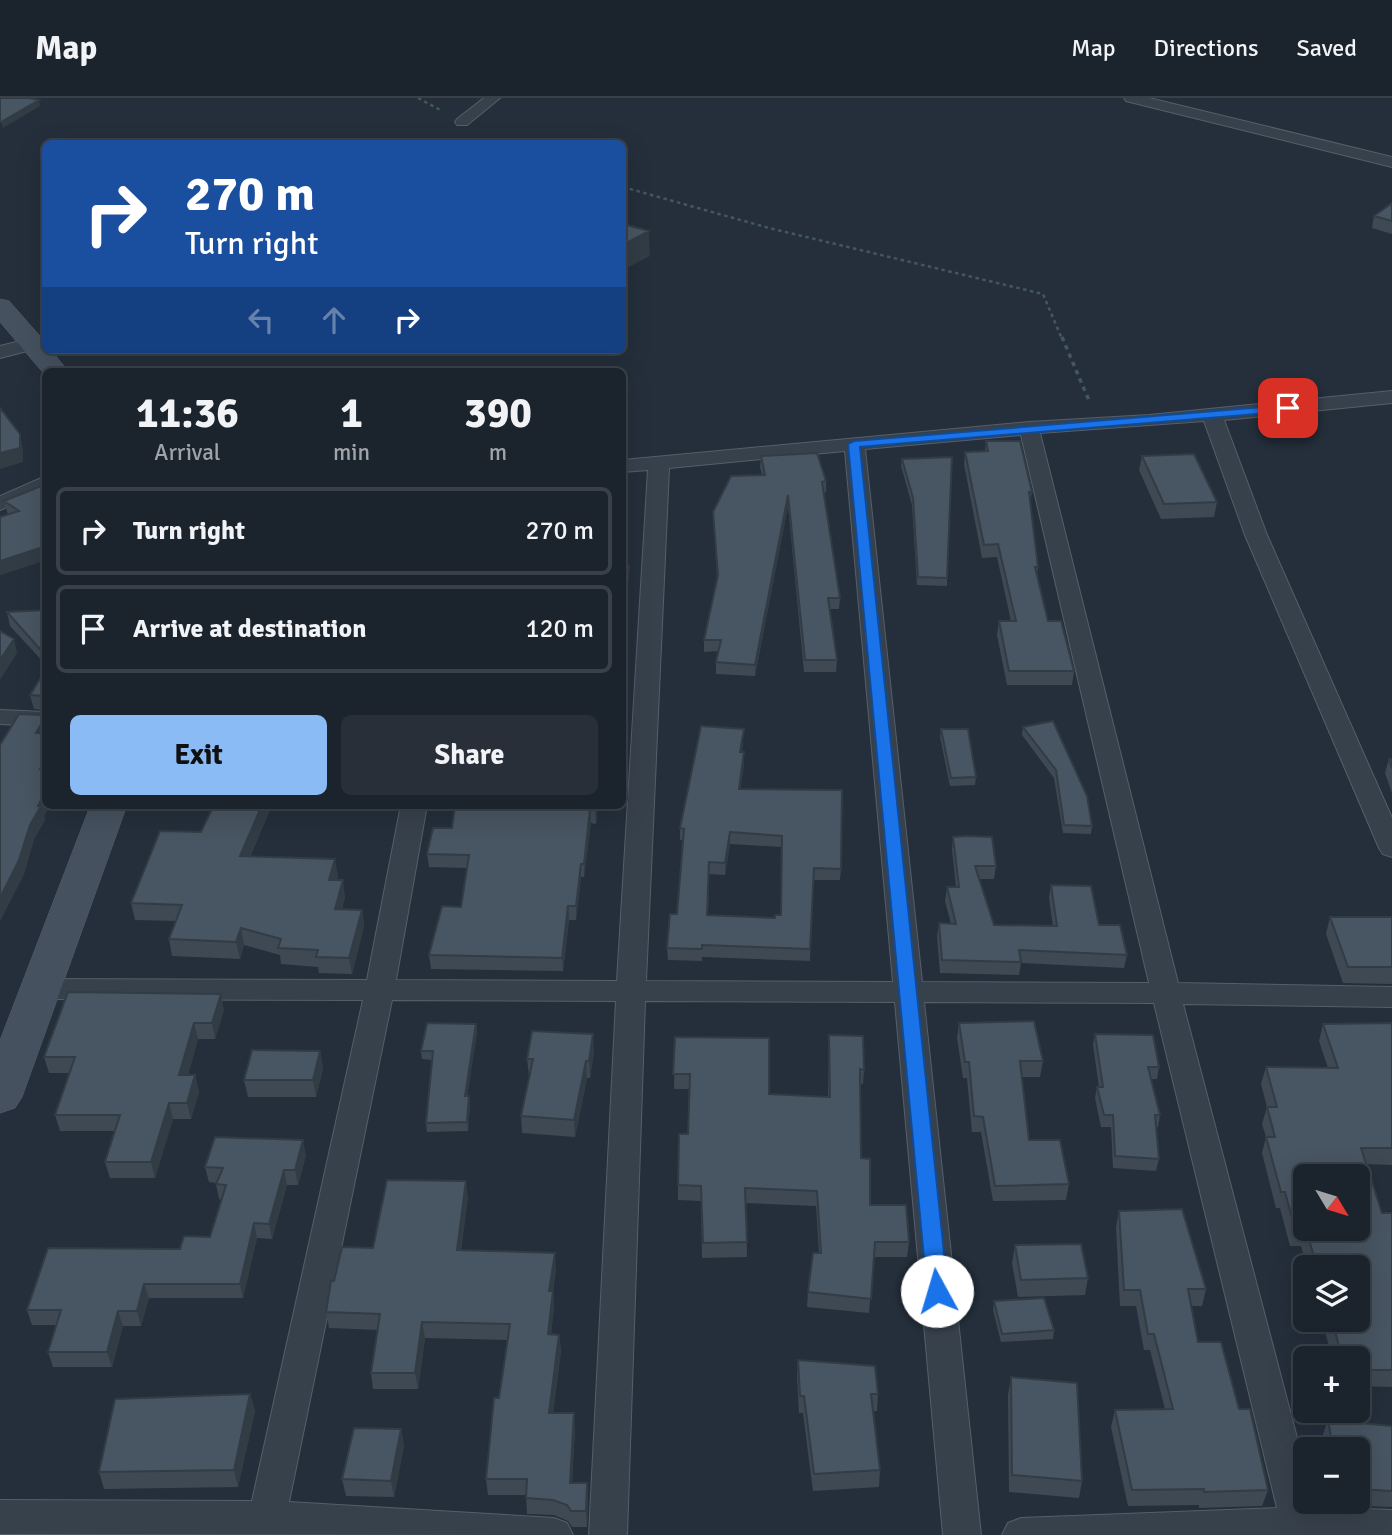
<!DOCTYPE html>
<html lang="en">
<head>
<meta charset="utf-8">
<style>
	body { margin:0; font-family:Signika,sans-serif; background:#282f38; color:#f1f3f6; height:100vh; display:flex; flex-direction:column; font-size:26px; white-space:nowrap }
	* { box-sizing:border-box; margin:0 }
	p { font-size:23px; color:#a0a4a9 }
	.icon { flex:none; width:38px; height:38px; fill:none; stroke:currentColor; stroke-width:2; stroke-linecap:round; stroke-linejoin:round }
	.map { position:relative; flex:1; overflow:hidden }
	.panel { position:absolute; left:42px; top:270px; width:584px; height:441px; display:flex; flex-direction:column; background:#1b232c; border-radius:10px; box-shadow:0 7px 28px #0002,0 0 0 2px #394048 }
	.panel>* { flex:none }
	.banner { position:absolute; left:42px; top:42px; width:584px; height:214px; border-radius:10px; box-shadow:0 7px 28px #0002,0 0 0 2px #394048; background:#1a4fa0; color:#fff; overflow:hidden }
	.needle { width:46px; rotate:128deg }
	.tools { position:absolute; left:1293px; top:1066px; display:grid; gap:14px }
	.tools a { display:grid; place-items:center; width:77px; height:77px; border-radius:10px; background:#1b232c; box-shadow:0 7px 28px #0002,0 0 0 2px #394048; font-size:35px }
	.pin { position:absolute; display:grid; place-items:center; width:60px; height:60px; color:#fff; margin:-30px; border-radius:14px; box-shadow:0 4px 10px #0006 }
	.me { position:absolute; width:77px; margin:-38px; rotate:354deg; stroke-linejoin:round; filter:drop-shadow(0 0 5px #0008) }
	.turn { display:flex; align-items:center; gap:24px; height:147px; padding:0 28px; font-size:32px }
	.turn .icon { width:91px; height:91px; stroke-width:2.5 }
	.turn b { display:block; font-size:49px; line-height:60px }
	.lanes { display:flex; align-items:center; height:66px; padding:0 28px; background:#0003; justify-content:center; gap:35px; direction:ltr }
	.lanes .off { opacity:.35 }
	.eta { display:flex; justify-content:space-evenly; align-items:center; height:119px; text-align:center }
	.eta b { font-size:42px; font-weight:800; line-height:49px }
	.cta { display:flex; gap:14px; margin-top:auto; padding:14px 28px }
	.cta a { flex:1; height:80px; border-radius:10px; background:#8abbf5; color:#111; font-size:28px; font-weight:800; line-height:80px; text-align:center }
	.cta a+a { background:#282f38; color:#f1f3f6 }
	ul { padding:0; list-style:none }
	li { display:flex; align-items:center; gap:21px; height:88px; margin:0 14px 10px; padding:0 14px; border:4px solid #394048; border-radius:10px }
	li div { flex:1 }
	li b { display:block; font-size:26px }
	li em { font-style:normal }
	header { display:flex; align-items:center; gap:42px; box-sizing:border-box; height:98px; padding:0 35px; background:#1b232c; border-bottom:2px solid #394048 }
	header strong { font-size:33px }
	nav { display:flex; gap:38px; margin-inline-start:auto; font-size:24px }
	.map>svg:first-child { display:block }
</style>
</head>
<body>
<header>
<strong>Map</strong>
<nav><a>Map</a><a>Directions</a><a>Saved</a></nav>
</header>
<div class="map">
<svg width="1392" height="1437" viewBox="0 0 1392 1437">
	<rect width="100%" height="100%" fill="#242f3b"/>
	<g fill="none" stroke-linecap="round" stroke-linejoin="round">
		<!-- minor casing -->
		<g stroke="#555f6a" stroke-width="2">
			<path id="minor" d="M484,0H500L467,27H457L455,24L457,21Z
				M1124,0H1149L1392,59V69L1126,3Z
				M32,240L39,242L41,246L39,250L0,260V248Z
				M1392,293V305L1224,322L1267,437L1392,720V759L1383,756L1379,750L1245,437L1204,323L1040,335L1178,885L1392,889V909L1183,906L1306,1374V1404H1313L1315,1409L1392,1412V1437H1002L1008,1425L1021,1420L1277,1410L1154,905L924,904L981,1437H943L895,904L645,903L627,1437H589L616,903L392,902L289,1404L554,1420L567,1425L573,1437L0,1436V1402L252,1403L363,902L39,901L29,898L24,891L29,884L39,881L367,882L401,707H427L396,882L617,883L648,372L623,374V362L1029,324L1149,317ZM1021,337L1149,885L922,884L865,351ZM845,353L893,884L646,883L669,370Z
				M46,378V392L0,412V398Z
				M0,612L46,614V628L0,626Z"/>
		</g>
		<!-- secondary casing -->
		<g stroke="#555f6a" stroke-width="1">
			<path id="secondary" d="M0,201L9,203L46,245V252H51L68,273H46V278L0,224Z
				M91,707H127L22,999L15,1010L0,1015V943Z"/>
		</g>
		<!-- path-far1 -->
		<path stroke="#43585a" stroke-width="2.5" stroke-dasharray="3.5 3.5" stroke-linecap="butt" d="M418,0L442,13
			M623,89L769,130L1043,196L1062,241"/>
		<!-- path -->
		<path stroke="#43585a" stroke-width="3.5" stroke-dasharray="4.5 4.5" stroke-linecap="butt" d="M1062,239L1090,305"/>
		<!-- minor -->
		<use href="#minor" fill="#37414c" fill-rule="evenodd"/>
		<!-- secondary -->
		<use href="#secondary" fill="#45515f" fill-rule="evenodd"/>
	</g>
	<!-- wall -->
	<path fill="#3e4954" fill-rule="evenodd" d="M1392,105V136L1372,130L1374,118Z
		M986,343L1032,394L1030,404L1038,469L1037,478L1048,523L1074,573L1072,587H1007L997,537L999,523H1011L997,459L982,460L964,366L965,354L985,353Z
		M761,358L826,383V394L824,395L840,500L839,511H830L837,562L836,574H804L788,408L755,578L716,576V564L719,553L704,554V542L717,480L713,414L762,377L760,369Z
		M1142,358L1217,404L1214,419L1161,421L1139,372Z
		M902,361L947,480V488L917,487L912,407L901,368Z
		M46,386V462L0,477L8,417L4,403Z
		M46,512V567L10,528L7,514Z
		M46,571V707H50L44,718L45,722L34,741L24,776L0,823V647L45,614V612L34,611L30,597Z
		M1053,623L1092,728L1091,736L1063,735L1054,680L1022,637L1023,629Z
		M744,631L742,654L744,666L740,691L841,771L840,782H813L810,863L702,859V863L668,862L667,850L677,816L683,742H680V730ZM730,746L782,749L781,817L775,820L708,817L709,776L725,777Z
		M941,631L976,679L975,687L950,688L940,639Z
		M1389,661H1392V695L1385,675Z
		M214,707H272L250,759L338,778L336,782L345,799L342,811L362,812L364,828L352,876L319,875L318,869L281,866L280,857L244,847L240,861L172,858L169,841L176,823L135,822L131,805L201,734Z
		M598,707L596,726L591,725L584,779H581L576,822H569L563,873L431,871L429,857L461,809L467,770L429,769L427,756L452,730Z
		M953,739L996,768L994,781H979L994,827L1053,828L1049,800L1051,787L1099,827L1127,857L1124,870L1021,865L1019,877L940,875L937,838L939,825L951,826L945,803L947,789H956L952,752Z
		M1330,819H1392V886L1343,885L1326,836Z
		M224,912L215,941H198L188,977H195L199,994L191,1021H173L155,1080H110L105,1064L114,1033H60L55,1017L69,975H49L44,959Z
		M959,925L1043,963L1040,979H1022L1029,1042L1069,1086L1066,1102L993,1103L981,1034H972L967,980H963L957,940Z
		M1392,925V1067L1366,1066L1382,1115H1392V1289L1358,1288V1260H1332L1322,1222H1358V1169H1307L1301,1148H1290L1280,1110H1276L1262,1055L1266,1039L1262,1026L1267,1009L1261,986L1266,969L1328,970L1319,943L1323,926Z
		M476,926L477,935L467,998H469L470,1006L468,1033L427,1034L426,1025L432,962L422,961L421,953Z
		M1095,936L1159,969L1157,981H1151L1160,1017L1158,1029H1156L1159,1061L1156,1073L1113,1070L1111,1029H1101L1095,1000L1097,989H1099L1093,947Z
		M829,937L864,972L863,986H860L861,1060L870,1107L909,1144L907,1159H874L869,1215L807,1209L808,1194L819,1155L816,1108L746,1105L747,1159L702,1160L701,1103L678,1102V1087L688,1036L689,991H674L675,939L769,996L828,999Z
		M320,953L323,970L316,999H248L244,982Z
		M594,953L590,980H587L575,1039L522,1035L521,1018L530,978H529L527,961Z
		M306,1057L298,1087H287L272,1141L257,1140L243,1200H149L141,1228H123L112,1269H53L48,1254L56,1227H32L27,1212L210,1139L222,1102L219,1101L216,1086L217,1085L209,1084L205,1069Z
		M468,1099L461,1152L556,1171L553,1193L554,1209L551,1236L559,1237L561,1253L553,1315L575,1331L572,1385H587L588,1401L587,1429H572L568,1423L554,1417L527,1416L526,1397H488L486,1381L508,1242L425,1240L418,1291H373L371,1275L378,1232L329,1230L326,1214L373,1150Z
		M1119,1113L1206,1191L1202,1208H1191L1198,1244L1239,1311L1268,1392L1262,1408L1199,1410V1407L1128,1408L1111,1329L1115,1312L1165,1311L1150,1252H1144L1136,1208H1120L1116,1129Z
		M1015,1147L1088,1180L1085,1197L1018,1199L1012,1165Z
		M994,1203L1054,1232L1053,1241L1001,1244L993,1212Z
		M798,1262L878,1296L877,1313H873L880,1372L879,1389L813,1393L803,1315H799L797,1279Z
		M1011,1279L1082,1383L1079,1400L1009,1394L1008,1297Z
		M250,1296L255,1313L238,1389L104,1391L99,1374Z
		M1328,1322L1392,1328V1409L1334,1407L1333,1404H1358V1351H1324L1322,1339Z
		M401,1331L404,1348L394,1399L346,1398L342,1381Z"/>
	<!-- shaded-wall -->
	<path fill="#323c45" d="M39,2L40,8L3,30L1,24Z
		M649,133L650,158L623,172V147Z
		M20,336L23,351V364L0,371V355Z
		M788,397V408L755,578V567Z
		M46,448V462L0,477V463Z
		M629,468V479L624,519V509Z
		M14,541L17,555L0,582V562Z
		M46,618V639L36,635Z
		M744,631L743,642L740,666V654Z
		M744,654V666L739,702V691Z
		M46,661V682L40,671Z
		M46,693V707H50L44,718L45,722L34,741L24,776L0,823V800L38,708Z
		M262,707H272L243,774L240,758Z
		M596,707H598L596,726L595,712Z
		M590,712L591,725L584,779V766Z
		M730,734V746L725,777V765Z
		M335,761L338,778L332,798L329,782Z
		M581,766V779L576,822V808Z
		M343,782L345,799L337,827L335,811Z
		M568,808L569,822L563,873L562,860Z
		M362,812L364,828L352,876L349,860Z
		M241,830L244,847L240,861L236,844Z
		M221,896L224,912L215,941L212,925Z
		M194,925L198,941L183,994L179,977Z
		M476,926L477,935L466,1006L465,998Z
		M593,936L594,953L590,980L589,963Z
		M320,953L323,970L316,999L313,982Z
		M586,963L587,980L575,1039L574,1022Z
		M195,977L199,994L191,1021L187,1005Z
		M469,998L470,1006L468,1033L467,1024Z
		M169,1005L173,1021L155,1080L151,1064Z
		M303,1042L306,1057L298,1087L295,1072Z
		M284,1072L287,1087L272,1141L269,1126Z
		M466,1083L468,1099L459,1168L457,1152Z
		M254,1125L257,1140L243,1200L240,1186Z
		M555,1155L556,1171L550,1208L549,1193Z
		M144,1186L149,1200L141,1228L137,1213Z
		M553,1193L554,1209L549,1252L548,1236Z
		M118,1213L123,1228L112,1269L107,1254Z
		M422,1224L425,1240L418,1291L415,1275Z
		M559,1237L561,1253L551,1331L549,1315Z
		M250,1296L255,1313L238,1389L234,1372Z
		M574,1315L575,1331L571,1401L570,1385Z
		M401,1331L404,1348L394,1399L391,1383Z
		M587,1385L588,1401L587,1429L586,1413Z"/>
	<!-- building -->
	<path fill="#485562" stroke="#323c45" stroke-width="2" fill-rule="evenodd" d="M0,0H29L39,2L1,24H0Z
		M1392,105V123L1374,118Z
		M623,126L649,133L623,147Z
		M0,310L20,336V350L0,355Z
		M986,343H1020L1032,394H1029L1038,469H1035L1048,523H1061L1074,573H1009L999,523H1016L998,446L984,447L965,354L988,353Z
		M817,355L826,383L822,384L840,500H828L837,562H805L788,397L755,567L716,564L721,542H704L718,477L713,414L731,378L765,377L761,358Z
		M1194,356L1217,404L1164,406L1142,358Z
		M952,359L947,480L918,479L913,400L902,361Z
		M46,386V448L0,463V419L19,413L4,403Z
		M623,468H629L624,509H623Z
		M46,512V558L7,514Z
		M0,533L14,541L0,562Z
		M46,571V618L36,635L46,636V661L40,671H46V693L38,708H41L30,727L19,762L0,800V647L19,616L42,617L45,614L44,598L30,597Z
		M1053,623L1087,698L1092,728L1064,727L1056,672L1023,629Z
		M701,628L744,631L740,654H744L739,691L842,692L841,771L814,770L810,851L702,847V851L667,850L670,816H677L684,731L680,730ZM730,734L782,738L781,817H775V820L707,817L709,764L725,765Z
		M941,631H968L976,679L951,680Z
		M1389,661H1392V670Z
		M214,707H262L240,758L335,761L329,782H343L335,811L362,812L349,860L316,859L318,852L278,850L281,841L241,830L236,844L169,841L182,807L131,805L160,733L201,734Z
		M461,707H596L595,712H590L584,766H581L576,808H568L562,860L429,857L442,808L461,809L469,757L427,756L433,730H452L455,708H461Z
		M966,738L992,739L996,768H975L994,827L1057,828L1051,787L1091,788L1099,827H1120L1127,857L1019,852L1021,864L942,862L939,825L956,826L947,789H959L953,739Z
		M1330,819H1392V869H1348Z
		M68,894L221,896L212,925H194L179,977H195L187,1005H169L151,1064H105L120,1017H55L75,959H44Z
		M1034,923L1043,963H1020L1029,1042H1060L1069,1086L995,1088L983,1019L974,1018L969,964H965L959,925Z
		M427,925L476,926L465,998H469L467,1024L426,1025L433,953H421Z
		M1392,925V1050H1361L1382,1115H1392V1272H1358V1260H1342L1332,1222H1358V1169H1317L1306,1131H1295L1285,1094H1281L1266,1039H1275L1267,1009H1277L1266,969L1338,970L1323,926ZM1306,1078H1358V1130H1306Z
		M532,933L593,936L589,963H586L574,1022L521,1018L533,961H527Z
		M1095,936L1153,937L1159,969H1148L1160,1017H1155L1159,1061L1115,1058L1113,1017H1104L1097,989H1103Z
		M829,937L863,938L864,972L860,971L861,1060L870,1061V1107H906L909,1144H875L871,1201L808,1194L813,1155H821L817,1093L745,1090L747,1144L703,1145L701,1088L678,1087L679,1036H688L690,976H673L675,939L769,940V996L830,999Z
		M252,952L320,953L313,982H244Z
		M215,1039L303,1042L295,1072H284L269,1126L254,1125L240,1186H144L137,1213H118L107,1254H48L61,1212H27L48,1150L180,1151L184,1138L210,1139L226,1087L216,1086L223,1070L205,1069Z
		M387,1082L466,1083L457,1152L555,1155L549,1193H553L548,1236L559,1237L549,1315H574L570,1385H587L586,1413H571L567,1407L553,1402L526,1400L527,1381H486L494,1300H499L510,1226L422,1224L415,1275H371L380,1216L326,1214L331,1183H334L342,1149L373,1150Z
		M1182,1111L1206,1191H1188L1198,1244H1221L1239,1311H1250L1268,1392L1204,1394V1391L1132,1392L1115,1312L1173,1311L1154,1236H1148L1140,1192H1124L1119,1113Z
		M1081,1146L1088,1180L1021,1182L1015,1147Z
		M1044,1200L1054,1232L1002,1236L994,1203Z
		M798,1262L875,1268L878,1296H871L880,1372L814,1376L804,1298H800Z
		M1011,1279L1077,1285L1082,1383L1012,1377Z
		M250,1296L234,1372L99,1374L115,1301Z
		M1328,1322L1392,1328V1393L1358,1391V1351H1333Z
		M354,1330L401,1331L391,1383L342,1381Z"/>
	<!-- route -->
	<path fill="#1a73e8" stroke="#114b97" stroke-width="2" d="M1288,307L1292,308V313L860,349L948,1193L945,1199L937,1201L930,1199L927,1193L848,346L854,343Z"/>
</svg>
<div class="tools">
<a><svg class="needle" viewBox="-14 -14 28 28"><path d="M0-13l5 13h-10z" fill="#e53935"/><path d="M0 13l5-13h-10z" fill="#a0a4a9"/></svg></a>
<a><svg class="icon" aria-label="layers" viewBox="0 0 24 24"><path d="M12 4l9 5-9 5-9-5zM3 14l9 5 9-5"/></svg></a>
<a>+</a>
<a>−</a>
</div>
<div class="pin" style="left:1288px;top:310px;background:#d93025"><svg class="icon" aria-label="arrive" viewBox="0 0 24 24"><path d="M6 21V4h12l-3 4 3 4H6"/></svg></div>
<svg class="me" style="left:937px;top:1193px" viewBox="-20 -20 40 40"><circle r="19" fill="#fff"/><path d="M0-13L10 11 0 6-10 11z" fill="#1a73e8"/></svg>
<div class="banner">
<div class="turn"><svg class="icon" aria-label="right" viewBox="0 0 24 24"><path d="M7 20v-9h11M14 6l5 5-5 5"/></svg><div><b>270 m</b>Turn right</div></div>
<div class="lanes"><svg class="icon off" aria-label="left" viewBox="0 0 24 24"><path d="M17 20v-9H6M10 6l-5 5 5 5"/></svg><svg class="icon off" aria-label="ahead" viewBox="0 0 24 24"><path d="M12 20V5M6 11l6-6 6 6"/></svg><svg class="icon" aria-label="right" viewBox="0 0 24 24"><path d="M7 20v-9h11M14 6l5 5-5 5"/></svg></div>
</div>
<section class="panel">
<div class="eta">
<div><b>11:36</b><p>Arrival</p></div>
<div><b>1</b><p>min</p></div>
<div><b>390</b><p>m</p></div>
</div>
<ul>
<li><svg class="icon" aria-label="right" viewBox="0 0 24 24"><path d="M7 20v-9h11M14 6l5 5-5 5"/></svg><div><b>Turn right</b></div><em>270 m</em></li>
<li><svg class="icon" aria-label="arrive" viewBox="0 0 24 24"><path d="M6 21V4h12l-3 4 3 4H6"/></svg><div><b>Arrive at destination</b></div><em>120 m</em></li>
</ul>
<div class="cta"><a>Exit</a><a>Share</a></div>
</section>
</div>
</body>
</html>
